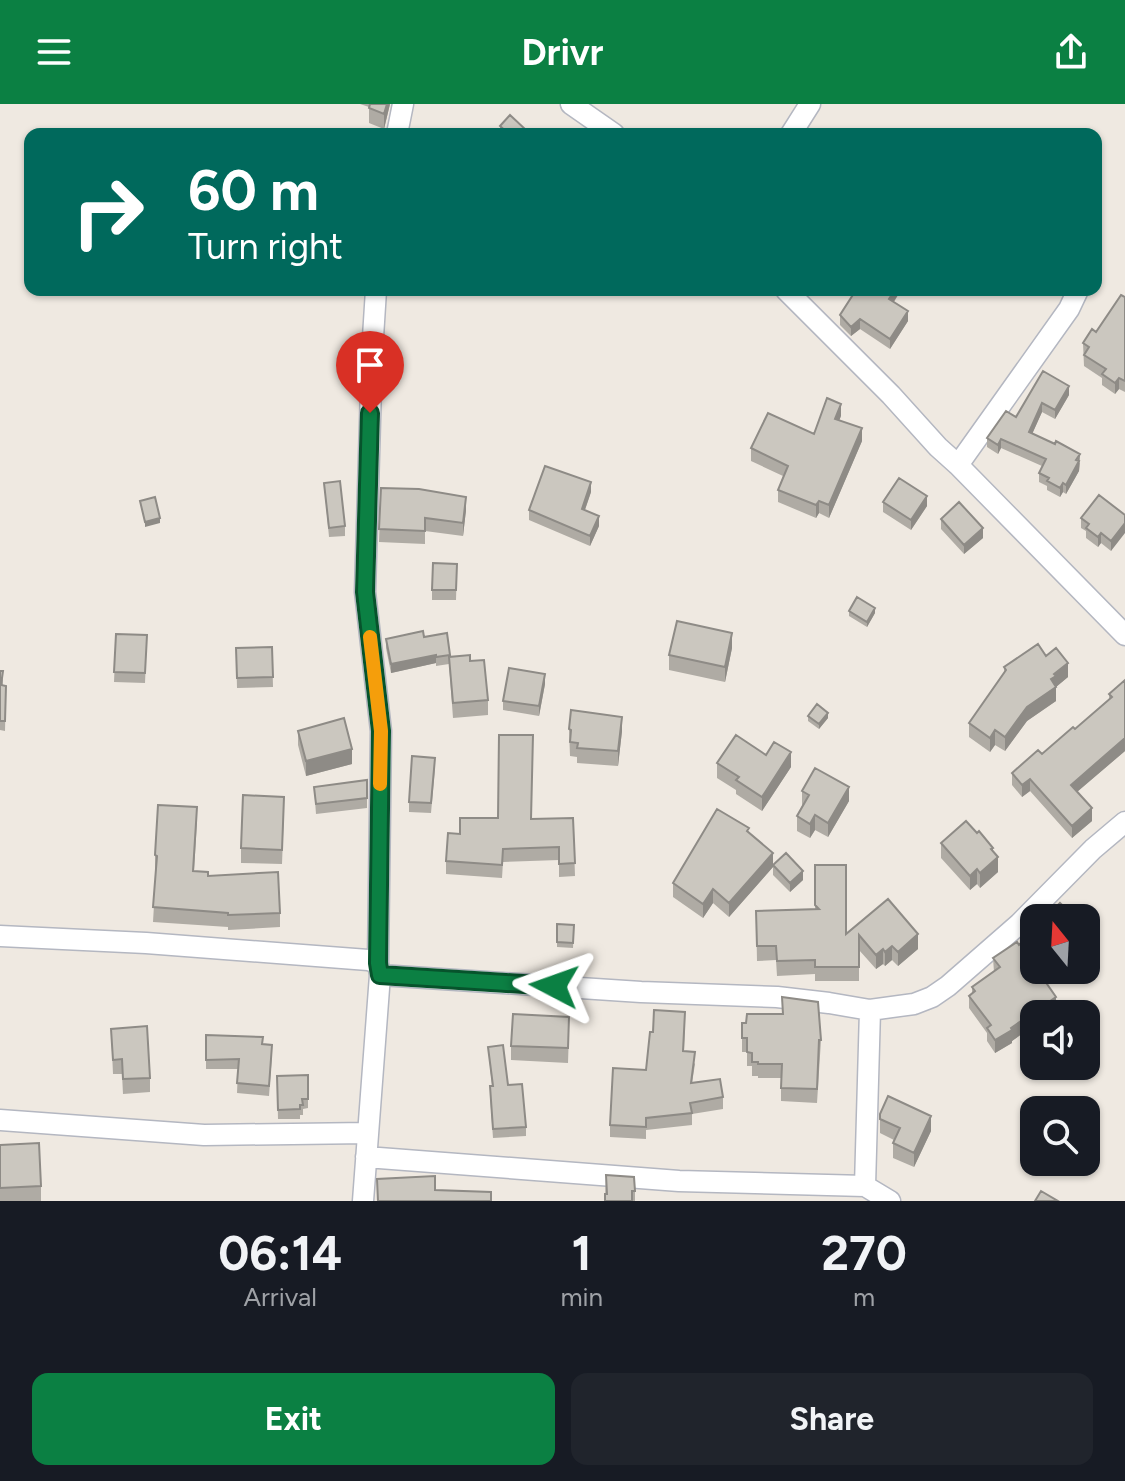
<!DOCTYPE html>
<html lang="en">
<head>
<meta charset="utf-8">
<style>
	body { margin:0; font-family:Figtree,sans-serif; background:#20242c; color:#f1f3f6; height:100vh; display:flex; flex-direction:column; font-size:30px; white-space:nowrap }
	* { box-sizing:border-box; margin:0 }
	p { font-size:26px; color:#9ea1a6 }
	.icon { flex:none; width:44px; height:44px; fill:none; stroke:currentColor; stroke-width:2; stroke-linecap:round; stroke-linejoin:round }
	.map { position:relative; height:1097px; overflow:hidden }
	.sheet { display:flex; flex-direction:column; background:#171b24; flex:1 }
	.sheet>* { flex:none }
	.hud { position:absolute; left:24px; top:24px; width:1078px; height:168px; border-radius:16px; box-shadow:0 2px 6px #0004; background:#00695c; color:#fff; overflow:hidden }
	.needle { width:52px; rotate:342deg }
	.fabs { position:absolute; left:1020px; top:800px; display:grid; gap:16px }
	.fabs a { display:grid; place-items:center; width:80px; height:80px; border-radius:16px; background:#171b24; box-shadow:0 2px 6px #0004; font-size:40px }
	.pin { position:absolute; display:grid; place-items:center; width:68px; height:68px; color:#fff; margin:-82px -34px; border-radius:50% 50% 50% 0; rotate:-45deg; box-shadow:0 0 8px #0007 }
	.pin .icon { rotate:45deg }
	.me { position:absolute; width:88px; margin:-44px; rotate:274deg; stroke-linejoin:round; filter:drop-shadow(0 0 6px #0008) }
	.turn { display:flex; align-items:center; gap:28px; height:168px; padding:0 32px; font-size:36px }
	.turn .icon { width:104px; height:104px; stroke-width:2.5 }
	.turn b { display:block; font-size:56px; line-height:68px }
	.eta { display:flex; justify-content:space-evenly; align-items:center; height:136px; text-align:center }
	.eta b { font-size:48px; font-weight:700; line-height:56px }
	.action { display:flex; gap:16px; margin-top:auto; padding:16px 32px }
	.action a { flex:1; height:92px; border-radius:16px; background:#0b8043; color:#fff; font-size:32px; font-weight:700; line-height:92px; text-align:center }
	.action a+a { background:#20242c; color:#f1f3f6 }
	header { display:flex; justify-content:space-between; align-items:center; height:104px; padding:0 32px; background:#0b8043; color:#fff; font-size:36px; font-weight:700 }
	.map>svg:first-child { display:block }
</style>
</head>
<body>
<header><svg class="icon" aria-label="menu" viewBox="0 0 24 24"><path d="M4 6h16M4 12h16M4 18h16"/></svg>Drivr<svg class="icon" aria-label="share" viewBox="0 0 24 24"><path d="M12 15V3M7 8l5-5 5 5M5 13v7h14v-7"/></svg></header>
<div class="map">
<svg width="1125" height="1097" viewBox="0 0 1125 1097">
	<rect width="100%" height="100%" fill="#efe9e1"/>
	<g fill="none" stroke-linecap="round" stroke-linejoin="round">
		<!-- minor casing -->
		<g stroke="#b4b7c1" stroke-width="23">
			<path id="minor" d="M571,0L614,30
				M397,30L403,0
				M791,30L810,0
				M376,186L372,249L365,488L381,627L378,859
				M786,186L891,291L938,343L958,361L1125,531
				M958,361L1069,205L1078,186
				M0,832L146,839L368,856L378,859L380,871L363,1097
				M380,871L641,888L777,893L829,899L870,906L914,900L932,893L948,882L1019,820L1093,745L1125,718
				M0,1016L204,1031L368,1029
				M366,1053L679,1077L865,1082L890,1097
				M865,1082L870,906"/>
		</g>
		<!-- minor -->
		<use href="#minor" stroke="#fff" stroke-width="20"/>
	</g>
	<!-- wall -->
	<path fill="#afaba4" d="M360,0H390L384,25L369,19V3Z
		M500,22L525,30H503L500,27Z
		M276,186H294V192H276Z
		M901,186L894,198L908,217L890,245L860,225L851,232L840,221V211Z
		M1125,193V288L1119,285L1115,290L1102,281V274L1084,262L1083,239L1096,228Z
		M1043,267L1069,291L1055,315L1042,308L1032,330L1080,359L1079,367L1066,390L1063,388L1060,393L1047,386V382L1039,378V369L1042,362L1001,344L998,350L987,343V334L1016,313Z
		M841,312L839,316L862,337L829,414L819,409L816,414L778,398V386L783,372L751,357V344L814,330Z
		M324,379L345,422V432L329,433Z
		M381,384L466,406L463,432L425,427V440L379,438Z
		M591,388L585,406L599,422L590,442L529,416V406Z
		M883,398L927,402L911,426L883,408Z
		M1125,411L1111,447L1101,439L1098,443L1086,434V427L1081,424V414Z
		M941,415L983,434L964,450L941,425Z
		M457,460L456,496H432V486Z
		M849,507L875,509L867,523L849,512Z
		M447,529L450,553L470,557L488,596V611L453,614L449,560L436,562V559L391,569L386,544V535L424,533Z
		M116,530L147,531L145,579L114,578Z
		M272,543L273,583L237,584L236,544Z
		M732,544L725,578L669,566V551Z
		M1046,552L1068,573L1056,583V597L1027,617L1005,647L995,641L990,648L969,633V619L1004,570V563Z
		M0,567L3,576V581L6,582L5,627L0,626Z
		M1125,576V647L1077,688L1092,717L1072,734L1030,687L1022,693L1012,681V669L1042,650L1075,625L1109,595V590Z
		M545,580L539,612L503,606V597Z
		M808,612L828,614L819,625L808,617Z
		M569,625L622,627L618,662L577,659V653L570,652Z
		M298,627L352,660L306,672L298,641Z
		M766,651L791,663L762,707L736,690V686L717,674V659Z
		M435,664L431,709L409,708V698Z
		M367,676V704L316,710L314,683Z
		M802,687L849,697L828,733L815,726L810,734L797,727V712L802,702Z
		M284,707L282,760L241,759V744Z
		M573,714L575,772L559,773V756L503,758L502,774L446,770V757L532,715Z
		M197,717L194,767L208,772L280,809V823L228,826V823L153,818L156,766H155V751Z
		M749,729L773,763L729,813L713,799L703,814L673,793V779Z
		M941,739L993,747L998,768L980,784L977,780L970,786L941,754Z
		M773,761L803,776L790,788L773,771Z
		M815,761L846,830L888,795L918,845L898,862L892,856L885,862L883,860L876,865L859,846V877H815V870L777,872L776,856L757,857L756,807L815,805Z
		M557,820L574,821L573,844L557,843Z
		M993,854L1043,875L1056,906L1012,937V939L995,949L987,937V929L969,904V892L972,889V883L994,868Z
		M685,919L684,947L695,960L692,979L723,993V1005L692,1010V1021L646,1026V1035L610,1033V1021L646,966L653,928Z
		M742,919L821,936L817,999L781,997V974H758V972H752V962H747V948H742Z
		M111,925L150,974V988L123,990L122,970H113Z
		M569,928L568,959L511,956V942Z
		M206,931L263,940L272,951L269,992L237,989L238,965H206Z
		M488,943L508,981L526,1023V1032L493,1034L490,992V982H492Z
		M308,971V1004L303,1005V1011H300V1015H278L277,972Z
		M880,1010L931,1027L914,1063L893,1054V1039L894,1036L880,1029Z
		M0,1041L41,1082V1097H0Z
		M606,1071L635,1087V1097H605Z"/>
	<!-- shaded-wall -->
	<path fill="#8e8b86" d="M387,0H390L384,25V10Z
		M895,186H901L889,205V195Z
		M908,207V217L890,245V235Z
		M860,215V225L851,232V223Z
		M1119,274V285L1115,290V279Z
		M1069,282V291L1055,315V306Z
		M1042,299V308L1029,337V328Z
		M841,300V312L835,327V315Z
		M862,324V337L829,414V401Z
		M1001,335V344L998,350V341Z
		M1080,350L1079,367L1066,390V381Z
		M591,378V388L582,414V405Z
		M1063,379V388L1060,393V384Z
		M927,392V402L911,426V416Z
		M466,393V406L463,432V419Z
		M819,397V409L816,414V401Z
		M599,412V422L590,442V432Z
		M160,414V419L145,423V418Z
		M1125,419V429L1111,447V437Z
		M983,424V434L964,450V441Z
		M1101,429V439L1098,443V433Z
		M875,504V509L867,523V518Z
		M732,529V544L725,578V563Z
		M436,551V559L391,569V560Z
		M1068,559V573L1056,583V597L1027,617L1005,647V633L1027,603L1054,570Z
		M545,570V580L539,612V602Z
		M828,609V614L819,625V620Z
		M622,613V627L618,662V647Z
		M995,626V641L990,648V634Z
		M1125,634V647L1071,693V681Z
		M352,645V660L306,672V657Z
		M791,648V663L762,707V693Z
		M1030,675V687L1022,693V681Z
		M849,683V697L828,733V719Z
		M1092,704V717L1072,734V722Z
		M815,711V726L810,734V720Z
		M993,744V758L998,753V768L980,784V769L991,745Z
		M773,749V763L729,813V799Z
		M977,765V780L970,786V772Z
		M803,767V776L790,788V779Z
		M713,785V799L703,814V800Z
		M918,830V845L898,862V848Z
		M892,842V856L885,862V848Z
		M883,845V860L876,865V851Z
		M1039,866H1052L1038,880V867Z
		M1056,893V906L1050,910H1034V921L1012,937V939L995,949V936Z
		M931,1012V1027L914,1063V1049Z"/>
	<!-- building -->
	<path fill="#cbc7bf" stroke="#8e8b86" stroke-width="2" d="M370,0H387L384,10L369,4Z
		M510,11L525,25L521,30H509L500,22Z
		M856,186H895L889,195L908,207L890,235L860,215L851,223L840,211Z
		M1121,191L1125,193V277L1119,274L1115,279L1102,270L1106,265L1084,251L1089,243L1083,239L1092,225L1096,228Z
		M1043,267L1069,282L1055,306L1042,299L1029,328L1055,340L1056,337L1080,350L1076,356L1079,357L1066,381L1063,379L1060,384L1047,377L1049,374L1039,369L1046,355L1001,335L998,341L987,334L1006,307L1016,313Z
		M827,294L841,300L835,315L862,324L829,401L819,397L816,401L778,386L788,362L751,344L768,309L814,330Z
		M545,362L591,378L582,405L599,412L590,432L529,406Z
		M899,374L927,392L911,416L883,398Z
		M340,377L345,422L329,424L324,379Z
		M381,384L419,385L466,393L463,419L425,414V427L379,425Z
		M1099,391L1125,411V419L1111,437L1101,429L1098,433L1086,424L1089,420L1081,414Z
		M155,393L160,414L145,418L140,397Z
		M959,398L983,424L964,441L941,415Z
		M433,459L457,460L456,486H432Z
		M857,493L875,504L867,518L849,507Z
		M677,517L732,529L725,563L669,551Z
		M423,527L424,533L447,529L450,551L436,553V551L391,560L386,535Z
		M116,530L147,531L145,569L114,568Z
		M1038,540L1046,552L1056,544L1068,559L1054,570L1056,572L1051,575L1056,583L1027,603L1005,633L995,626L990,634L969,619L1006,566L1004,563Z
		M272,543L273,573L237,574L236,544Z
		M470,551V557L484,556L488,596L453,599L449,553Z
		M509,564L545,570L539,602L503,597Z
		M0,567H3L1,581L6,582L5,617H0Z
		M1125,576V634L1071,681L1092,704L1072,722L1030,675L1022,681L1012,669L1038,646L1042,650L1073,623L1075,625L1112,593L1109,590Z
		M817,600L828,609L819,620L808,612Z
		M571,606L622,613L618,647L577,644L578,639L570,638L571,626L569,625Z
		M344,614L352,645L306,657L298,627Z
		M499,631H533L531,715L573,714L575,759L559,760V743L503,745L502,761L446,757L448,729L460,730V714H498Z
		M736,631L766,651L774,638L791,648L762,693L736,676L739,673L717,659Z
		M412,652L435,654L431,699L409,698Z
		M815,664L849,683L828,719L815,711L810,720L797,712L809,691L802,687Z
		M367,676V694L316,700L314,683Z
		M243,691L284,693L282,746L241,744Z
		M158,701L197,703L193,767L208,768V772L278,768L280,809L228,811V809L153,803L157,752L155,751Z
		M717,705L749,724L747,727L773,749L729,799L713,785L703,800L673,779Z
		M966,717L977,729L979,727L993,744L991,745L998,753L980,769L977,765L970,772L941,739Z
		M786,749L803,767L790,779L773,761Z
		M815,761H846V830L888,795L918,830L898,848L892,842L885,848L883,845L876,851L859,831V863H815V856L777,857L776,842H757L756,807L819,805L815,801Z
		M1060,799L1076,814H1045Z
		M557,820L574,821L573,839L557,838Z
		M1034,825V866H1039L1038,867L1056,893L1011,924L1012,926L995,936L987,924L991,921L969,892L975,887L972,883L1000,863L993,854L1017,838L1019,841Z
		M782,893L818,898L821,936H819L817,985L781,984L782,960H758V958H752V949L747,948V934H742V919H746L747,910H783Z
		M654,906L685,908L683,947L695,948L691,979L720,975L723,993L690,999L692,1009L646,1014V1023L610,1021L613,964L646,966L650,928H653Z
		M513,910L569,913L568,944L511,942Z
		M147,922L150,974L123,975L122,955L113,956L111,925Z
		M206,931L263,933L262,940L272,941L269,982L237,979L239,955L206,956Z
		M503,941L508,981L522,980L526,1023L493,1025L490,982H493L488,943Z
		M308,971V995H302L303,1001H300V1005L278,1006L277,972Z
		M888,992L931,1012L914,1049L893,1039L900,1024L880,1015V1010Z
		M39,1039L41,1082L0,1084V1041Z
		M606,1071L634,1073L635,1087H632V1097H605V1090H607Z
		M435,1072V1086L491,1088V1097H378L377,1075Z
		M1041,1087L1058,1097H1035Z"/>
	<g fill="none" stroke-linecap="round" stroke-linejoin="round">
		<!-- route casing -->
		<g stroke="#07532c" stroke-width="20">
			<path id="route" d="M370,309L365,488L381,627L378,859L380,871L554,882"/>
		</g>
		<!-- route -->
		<use href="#route" stroke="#0b8043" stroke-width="14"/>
		<!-- slow -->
		<path stroke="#f59e0b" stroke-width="14" d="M370,533L381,627L380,680"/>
	</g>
</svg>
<div class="fabs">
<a><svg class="needle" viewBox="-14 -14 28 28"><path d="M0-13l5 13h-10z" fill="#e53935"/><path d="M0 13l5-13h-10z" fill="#9ea1a6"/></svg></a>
<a><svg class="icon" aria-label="sound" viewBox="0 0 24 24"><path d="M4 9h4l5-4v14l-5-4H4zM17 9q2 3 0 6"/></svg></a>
<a><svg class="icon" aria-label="search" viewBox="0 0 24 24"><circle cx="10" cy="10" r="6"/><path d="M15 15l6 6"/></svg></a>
</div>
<div class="pin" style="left:370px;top:309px;background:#d93025"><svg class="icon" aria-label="arrive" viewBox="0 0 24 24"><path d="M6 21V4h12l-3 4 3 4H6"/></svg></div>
<svg class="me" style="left:554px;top:882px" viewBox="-20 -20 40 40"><path d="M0-17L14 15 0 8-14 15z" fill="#0b8043" stroke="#fff" stroke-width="4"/></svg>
<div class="hud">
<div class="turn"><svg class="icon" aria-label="right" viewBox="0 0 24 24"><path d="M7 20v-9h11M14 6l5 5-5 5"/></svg><div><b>60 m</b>Turn right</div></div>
</div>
</div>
<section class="sheet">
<div class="eta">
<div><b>06:14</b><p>Arrival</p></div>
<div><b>1</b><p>min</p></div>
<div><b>270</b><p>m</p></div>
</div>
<div class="action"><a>Exit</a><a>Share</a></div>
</section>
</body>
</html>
